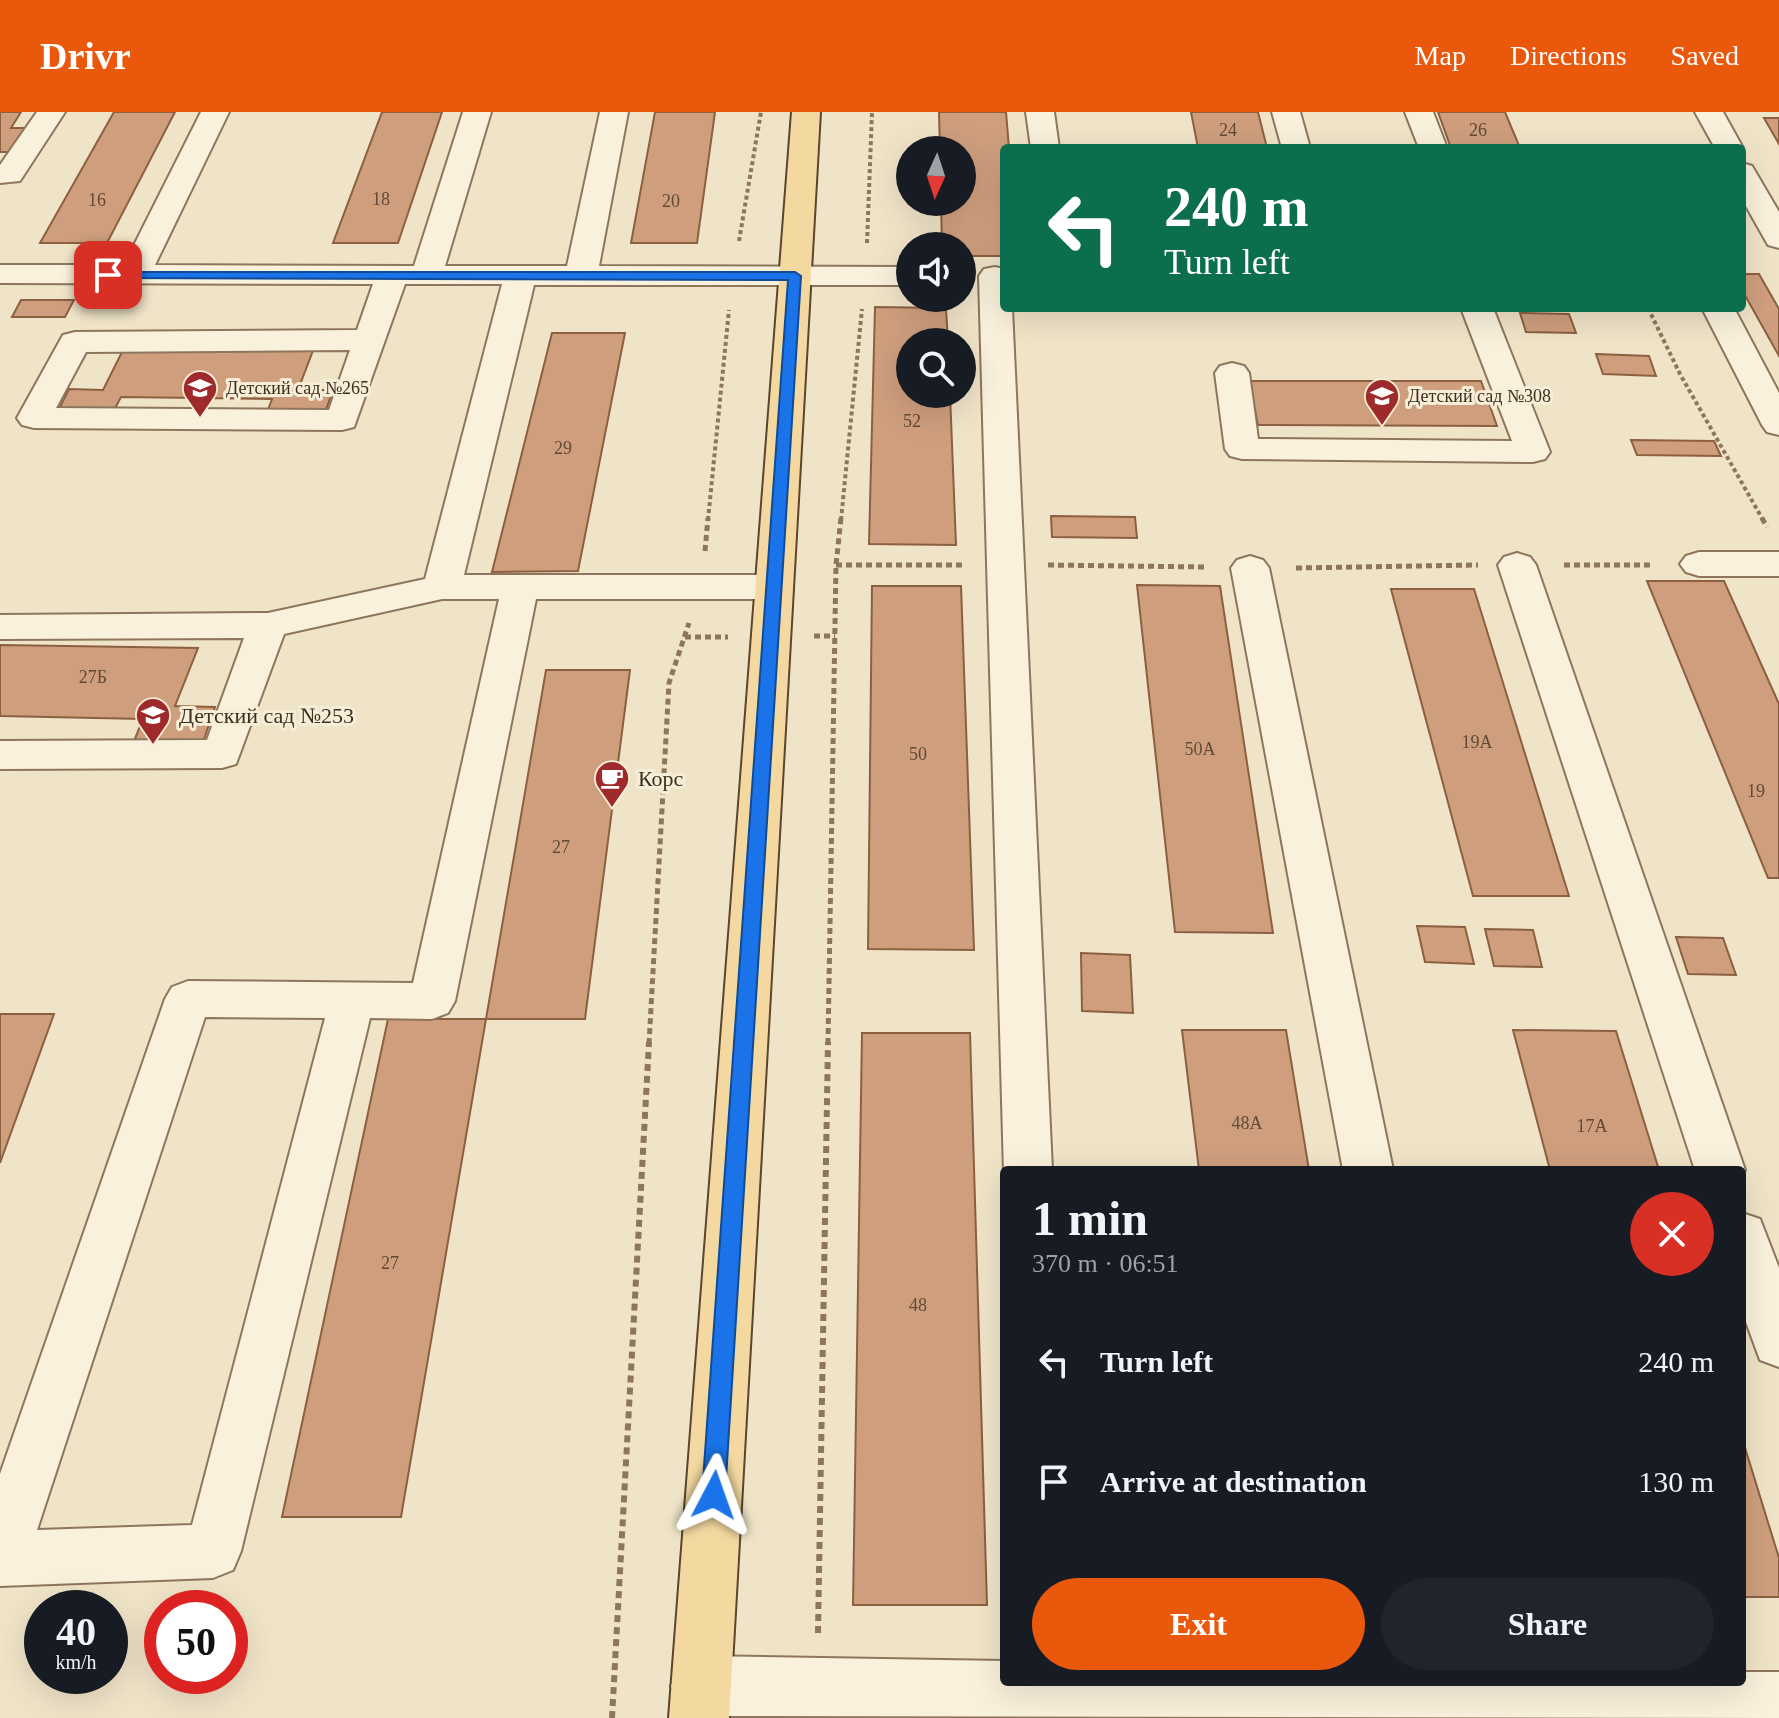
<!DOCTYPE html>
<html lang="en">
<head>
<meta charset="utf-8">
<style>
	body { margin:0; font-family:"Times New Roman",serif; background:#20242c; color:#f1f3f6; height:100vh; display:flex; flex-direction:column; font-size:30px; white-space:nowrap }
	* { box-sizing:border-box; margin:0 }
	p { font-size:26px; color:#9ea1a6 }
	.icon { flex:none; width:44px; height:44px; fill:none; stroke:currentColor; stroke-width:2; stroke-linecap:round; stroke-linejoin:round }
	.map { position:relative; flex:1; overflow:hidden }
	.drawer { position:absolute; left:1000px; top:1054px; width:746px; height:520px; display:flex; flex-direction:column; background:#171b24; border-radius:8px; box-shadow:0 8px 32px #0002 }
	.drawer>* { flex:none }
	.banner { position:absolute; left:1000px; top:32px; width:746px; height:168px; border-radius:8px; box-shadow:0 8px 32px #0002; background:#0b6e4f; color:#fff; overflow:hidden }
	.needle { width:52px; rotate:183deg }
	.controls { position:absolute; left:896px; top:24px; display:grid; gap:16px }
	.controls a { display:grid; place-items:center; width:80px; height:80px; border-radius:50%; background:#171b24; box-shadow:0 8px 32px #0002; font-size:40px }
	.speed { position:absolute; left:24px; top:1478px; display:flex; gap:16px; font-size:40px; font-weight:700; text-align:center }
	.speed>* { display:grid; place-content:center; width:104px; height:104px; border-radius:50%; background:#171b24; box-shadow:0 8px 32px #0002; line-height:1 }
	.speed small { font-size:20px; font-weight:400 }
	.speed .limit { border:12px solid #d22; background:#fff; color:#111 }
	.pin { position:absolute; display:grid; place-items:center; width:68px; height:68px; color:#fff; margin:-34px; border-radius:16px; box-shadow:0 4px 12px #0006 }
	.me { position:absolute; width:88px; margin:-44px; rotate:4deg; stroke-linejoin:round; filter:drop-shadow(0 0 6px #0008) }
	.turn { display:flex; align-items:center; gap:28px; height:168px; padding:0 32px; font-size:36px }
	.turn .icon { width:104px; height:104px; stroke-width:2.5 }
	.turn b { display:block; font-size:56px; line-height:68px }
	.round { display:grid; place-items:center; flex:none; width:84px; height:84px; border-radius:42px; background:#20242c }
	.headline { display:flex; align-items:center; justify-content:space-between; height:136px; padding:0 32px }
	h1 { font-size:48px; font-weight:700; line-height:60px }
	.action { display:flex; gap:16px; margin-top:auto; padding:16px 32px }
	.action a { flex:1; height:92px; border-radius:48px; background:#ea580c; color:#fff; font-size:32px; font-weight:700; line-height:92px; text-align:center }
	.action a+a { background:#20242c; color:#f1f3f6 }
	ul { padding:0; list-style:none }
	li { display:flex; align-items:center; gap:24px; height:120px; padding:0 32px }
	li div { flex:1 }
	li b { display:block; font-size:30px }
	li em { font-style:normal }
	header { display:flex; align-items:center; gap:48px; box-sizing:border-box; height:112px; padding:0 40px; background:#ea580c; color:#fff }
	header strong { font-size:38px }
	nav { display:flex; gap:44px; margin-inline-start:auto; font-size:28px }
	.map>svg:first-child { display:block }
</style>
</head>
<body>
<header>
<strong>Drivr</strong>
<nav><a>Map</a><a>Directions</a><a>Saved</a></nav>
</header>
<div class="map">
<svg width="1779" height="1606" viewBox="0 0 1779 1606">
	<rect width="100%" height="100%" fill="#f0e4c8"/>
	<!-- building -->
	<path fill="#cf9f7d" stroke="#8d5f41" stroke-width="2" d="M0,0H21L11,16H28L12,40H0Z
		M114,0H175L107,131H40Z
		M382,0H442L398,131H333Z
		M655,0H715L697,131H631Z
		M939,0H1006L1009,36H1004V144H962V134H942L941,90H962V38H940Z
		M1191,0H1258L1267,36H1198Z
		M1438,0H1505L1520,36H1451Z
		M1764,6H1779V32Z
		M1742,162H1759L1779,197V244L1742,178Z
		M21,188H74L65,205H12Z
		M875,195L946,196L948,230H910V282H950L956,433L869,432Z
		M1520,201L1569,202L1576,221L1526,220Z
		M552,221H625L578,459L492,460Z
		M125,234L314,236L298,278H333L324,303H266L272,287L121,285L112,302L57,301L69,277L103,278Z
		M1596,242L1649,244L1656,264L1603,262Z
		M1249,269H1481L1497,314L1258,313Z
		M1631,328L1714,329L1721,344L1637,343Z
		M1051,404L1135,405L1137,426L1052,425Z
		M1647,469H1724L1779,592V766H1768Z
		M1137,473L1220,474L1273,821L1175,820Z
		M872,474H961L974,838L868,837Z
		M1391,477H1474L1569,784H1473Z
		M0,533L198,536L175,594L215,595L203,630L134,629L143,607L0,604Z
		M546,558H630L585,907H486Z
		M1417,814L1465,815L1474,852L1425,850Z
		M1485,817L1533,818L1542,855L1494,854Z
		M1676,825L1723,826L1736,863L1688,862Z
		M1081,841L1130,843L1133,901L1082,899Z
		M0,902H54L0,1051Z
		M388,907H486L401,1405H282Z
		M1182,918H1286L1309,1058H1199Z
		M1513,918L1616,919L1659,1058H1550Z
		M862,921H970L987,1493H853Z
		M1742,1326L1779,1446V1485H1742Z"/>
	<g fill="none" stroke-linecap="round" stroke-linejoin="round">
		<!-- minor casing -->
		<g stroke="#8d765c" stroke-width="4">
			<path id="minor" d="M37,0H65L20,69L0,71V53Z
				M201,0H229L155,153L414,154L463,0H491L445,154H567L600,0H628L599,154L910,155V173H534L464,463H774L787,467L793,475L787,483L774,487H536L455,889L448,901L432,907L370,906L241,1439L233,1458L213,1466L0,1474V1362L165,887L172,875L188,869L413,871L499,487H442L284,522L236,652L222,656L0,657V629L207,628L244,526L0,527V503L268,501L425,467L502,172H405L354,315L342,318L34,316L22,313L17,306L63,223L75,220L357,218L373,172L0,171V153H124ZM350,238L329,298L56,296L86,240ZM205,905L325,906L192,1413L37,1418Z
				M1026,0H1054L1059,36H1031Z
				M1272,0H1300L1310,36H1282Z
				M1405,0H1433L1447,36H1419Z
				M1695,0H1723L1743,36L1742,38L1715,36Z
				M1742,51L1752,54L1779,100V136L1768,133L1742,87Z
				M995,155L1004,157V196H1012L1052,1058H1004V1061L979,164L984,157Z
				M1461,196H1493L1550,340L1545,347L1533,350L1242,347L1230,344L1225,337L1215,261L1220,254L1232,251L1244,254L1249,261L1258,327L1512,329Z
				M1702,196H1734L1779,281V323L1767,320L1762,313Z
				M1699,440H1779V464H1699L1686,460L1680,452L1686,444Z
				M1517,441L1530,445L1536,453L1745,1058L1742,1063V1058H1695L1498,453L1504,445Z
				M1250,444L1263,448L1269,456L1393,1058H1343L1231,456L1237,448Z
				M1742,1101L1760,1107L1779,1156V1255L1760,1248L1742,1199Z
				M701,1544L1004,1549V1570H1742V1560H1779V1606L701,1604L680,1595L671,1574L680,1553Z"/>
		</g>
		<!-- major casing -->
		<g stroke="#5b4430" stroke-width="4">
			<path id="major" d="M792,0H820L729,1606H669Z"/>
		</g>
		<!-- path-far2 -->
		<path stroke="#8d765c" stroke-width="4" stroke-dasharray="4 3" stroke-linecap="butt" d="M739,129L761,0
			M867,131L872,0
			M1648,196L1680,262L1763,408
			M708,408L729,198
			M841,408L862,197"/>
		<!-- path-far1 -->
		<path stroke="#8d765c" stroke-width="5" stroke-dasharray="6 4" stroke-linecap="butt" d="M1762,406L1767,415
			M705,439L708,406
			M836,453H962
			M1048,453L1206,455
			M1564,453H1654
			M1296,456L1478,453
			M814,524H835
			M685,525H728
			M649,932L669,571L689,511
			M828,932L836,453L841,406"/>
		<!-- path -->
		<path stroke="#8d765c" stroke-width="6" stroke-dasharray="7 5" stroke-linecap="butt" d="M818,1521L828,930
			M612,1606L649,930"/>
		<!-- minor -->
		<use href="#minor" fill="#faf1dc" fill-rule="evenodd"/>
		<!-- major -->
		<use href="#major" fill="#f3d9a0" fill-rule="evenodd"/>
	</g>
	<!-- route -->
	<path fill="#1a73e8" stroke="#114b97" stroke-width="2" d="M104,160H795L801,164L725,1383L722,1391L714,1394L706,1391L702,1383L788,168L108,166L102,163Z"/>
	<!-- icons -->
	<defs>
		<g id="school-pin" transform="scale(1.8)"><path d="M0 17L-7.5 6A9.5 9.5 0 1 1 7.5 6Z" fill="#9e2a2b" stroke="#f7eed8"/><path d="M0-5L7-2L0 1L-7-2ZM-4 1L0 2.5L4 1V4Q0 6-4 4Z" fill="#fff"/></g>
		<g id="cafe-pin" transform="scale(1.8)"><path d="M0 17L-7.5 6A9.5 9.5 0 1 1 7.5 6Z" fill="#9e2a2b" stroke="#f7eed8"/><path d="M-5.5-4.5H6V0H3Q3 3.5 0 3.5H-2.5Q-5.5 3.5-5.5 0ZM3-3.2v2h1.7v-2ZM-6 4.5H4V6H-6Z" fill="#fff"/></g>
	</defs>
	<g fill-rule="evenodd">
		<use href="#school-pin" x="200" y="276"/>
		<use href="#school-pin" x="1382" y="284"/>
		<use href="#school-pin" x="153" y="603"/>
		<use href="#cafe-pin" x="612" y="666"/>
	</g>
	<g text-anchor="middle" stroke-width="6" stroke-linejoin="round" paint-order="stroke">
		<!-- number labels -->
		<g font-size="18" fill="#624a37">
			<text x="1228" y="24">24</text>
			<text x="1478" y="24">26</text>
			<text x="381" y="93">18</text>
			<text x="97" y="94">16</text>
			<text x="671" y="95">20</text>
			<text x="912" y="315">52</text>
			<text x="563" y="342">29</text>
			<text x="93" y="571">27Б</text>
			<text x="1477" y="636">19А</text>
			<text x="1200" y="643">50А</text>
			<text x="918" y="648">50</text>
			<text x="1756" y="685">19</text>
			<text x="561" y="741">27</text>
			<text x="1247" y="1017">48А</text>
			<text x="1592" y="1020">17А</text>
			<text x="390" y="1157">27</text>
			<text x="918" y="1199">48</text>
		</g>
		<!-- far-poi labels -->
		<g font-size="18" fill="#3d2e20" stroke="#f7eed8" text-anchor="start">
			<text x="226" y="282">Детский сад №265</text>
			<text x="1408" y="290">Детский сад №308</text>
		</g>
		<!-- poi labels -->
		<g font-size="22" fill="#3d2e20" stroke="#f7eed8" text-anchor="start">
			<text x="179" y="611">Детский сад №253</text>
			<text x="638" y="674">Корс</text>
		</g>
	</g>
</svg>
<div class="controls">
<a><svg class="needle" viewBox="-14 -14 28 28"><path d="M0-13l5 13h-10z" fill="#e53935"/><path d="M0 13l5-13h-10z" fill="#9ea1a6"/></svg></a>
<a><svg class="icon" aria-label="sound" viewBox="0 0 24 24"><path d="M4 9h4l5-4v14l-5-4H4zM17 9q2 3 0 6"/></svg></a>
<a><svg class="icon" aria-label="search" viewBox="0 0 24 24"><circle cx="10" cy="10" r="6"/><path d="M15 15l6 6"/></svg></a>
</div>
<div class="speed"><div>40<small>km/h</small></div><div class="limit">50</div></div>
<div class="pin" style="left:108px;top:163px;background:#d93025"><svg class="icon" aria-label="arrive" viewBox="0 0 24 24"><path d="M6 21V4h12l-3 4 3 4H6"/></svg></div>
<svg class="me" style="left:714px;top:1383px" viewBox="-20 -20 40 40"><path d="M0-17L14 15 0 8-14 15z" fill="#1a73e8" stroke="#fff" stroke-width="4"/></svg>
<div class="banner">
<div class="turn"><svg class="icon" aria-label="left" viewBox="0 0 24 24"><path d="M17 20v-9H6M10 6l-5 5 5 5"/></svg><div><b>240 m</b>Turn left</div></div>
</div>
<section class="drawer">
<div class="headline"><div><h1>1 min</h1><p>370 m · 06:51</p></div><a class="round" style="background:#d93025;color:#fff"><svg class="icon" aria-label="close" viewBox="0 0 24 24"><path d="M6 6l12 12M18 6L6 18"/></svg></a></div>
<ul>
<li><svg class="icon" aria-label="left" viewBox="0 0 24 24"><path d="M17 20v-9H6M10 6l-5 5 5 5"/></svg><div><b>Turn left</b></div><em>240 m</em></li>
<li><svg class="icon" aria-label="arrive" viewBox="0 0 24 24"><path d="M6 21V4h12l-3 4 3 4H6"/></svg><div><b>Arrive at destination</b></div><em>130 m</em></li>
</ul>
<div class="action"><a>Exit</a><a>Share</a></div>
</section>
</div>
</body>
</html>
